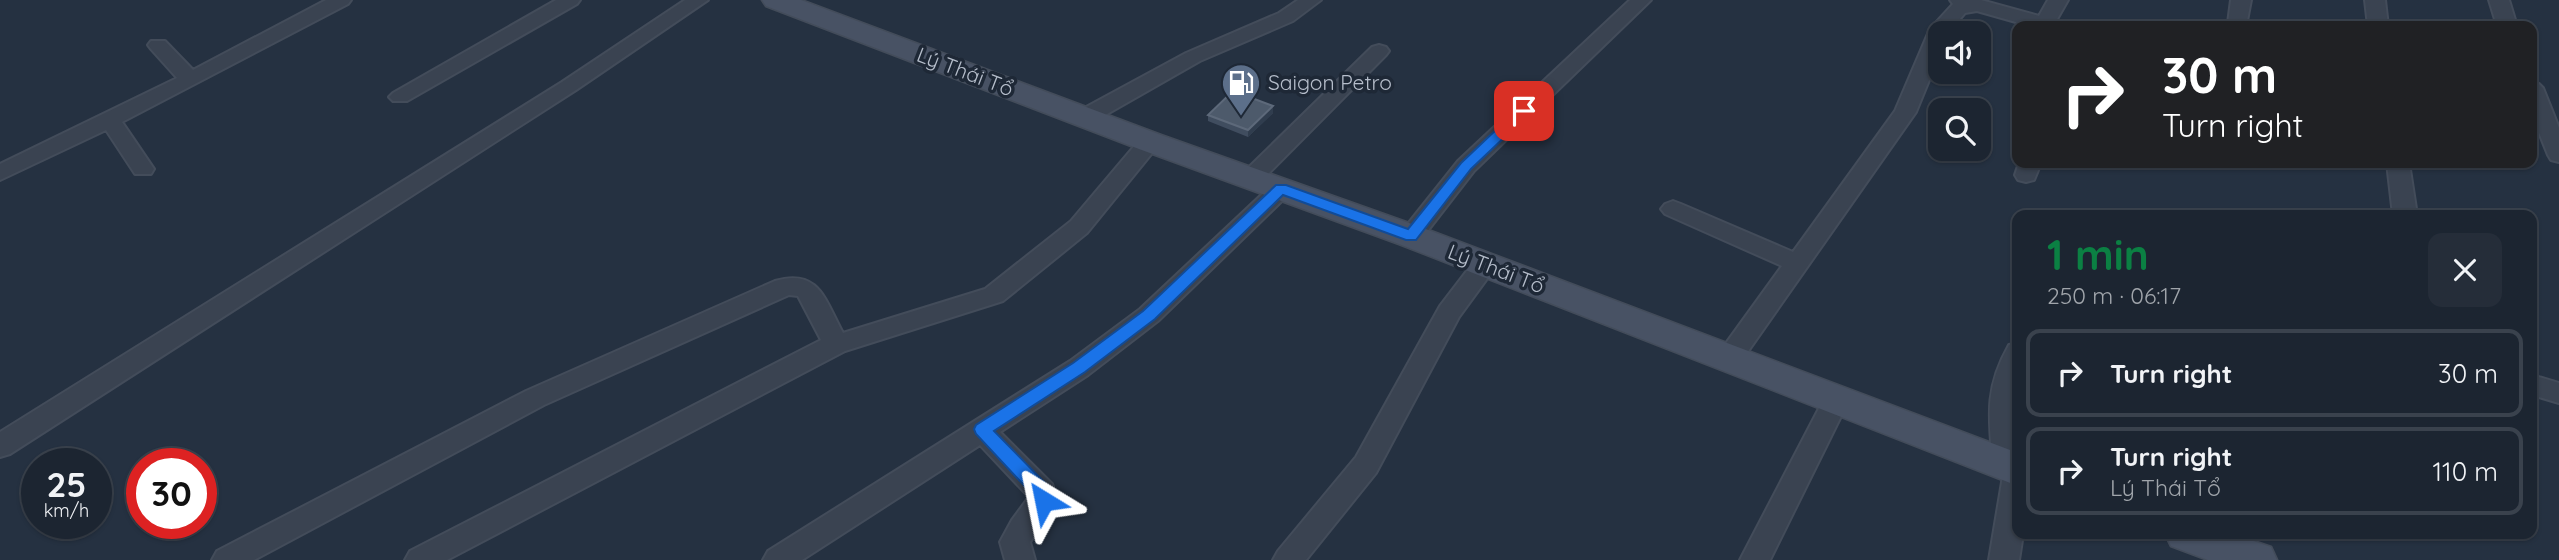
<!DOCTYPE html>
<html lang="en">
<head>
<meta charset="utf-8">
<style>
	body { margin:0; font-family:Quicksand,sans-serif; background:#252d39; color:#f1f3f6; height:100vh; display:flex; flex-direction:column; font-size:26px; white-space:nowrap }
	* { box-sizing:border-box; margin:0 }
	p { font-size:23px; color:#a0a5ab }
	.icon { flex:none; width:38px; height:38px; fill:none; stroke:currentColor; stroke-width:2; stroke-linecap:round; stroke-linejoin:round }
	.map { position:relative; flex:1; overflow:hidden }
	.side { position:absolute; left:2012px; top:210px; width:525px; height:329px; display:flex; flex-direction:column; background:#1c2531; border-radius:14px; box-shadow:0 2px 5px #0004,0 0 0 2px #3a424d }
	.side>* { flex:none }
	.hud { position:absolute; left:2012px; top:21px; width:525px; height:147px; border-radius:14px; box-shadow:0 2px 5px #0004,0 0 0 2px #3a424d; background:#202124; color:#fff; overflow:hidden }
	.fabs { position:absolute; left:1928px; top:21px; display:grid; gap:14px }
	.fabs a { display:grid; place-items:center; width:63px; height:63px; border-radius:14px; background:#1c2531; box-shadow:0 2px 5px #0004,0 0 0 2px #3a424d; font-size:35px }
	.speed { position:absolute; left:21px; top:448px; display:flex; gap:14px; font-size:35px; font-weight:700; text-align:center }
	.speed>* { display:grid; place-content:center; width:91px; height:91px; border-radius:50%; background:#1c2531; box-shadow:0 2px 5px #0004,0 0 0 2px #3a424d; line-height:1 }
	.speed small { font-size:18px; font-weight:400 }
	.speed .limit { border:10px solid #d22; background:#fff; color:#111 }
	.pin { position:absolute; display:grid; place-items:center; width:60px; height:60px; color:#fff; margin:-30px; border-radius:14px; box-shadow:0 4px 10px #0006 }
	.me { position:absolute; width:77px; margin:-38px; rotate:325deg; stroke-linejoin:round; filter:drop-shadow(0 0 5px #0008) }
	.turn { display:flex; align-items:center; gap:24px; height:147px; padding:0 35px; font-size:32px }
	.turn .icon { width:91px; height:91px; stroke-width:2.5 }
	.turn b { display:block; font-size:49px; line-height:60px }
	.round { display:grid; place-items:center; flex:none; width:74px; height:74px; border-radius:14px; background:#252d39 }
	.head { display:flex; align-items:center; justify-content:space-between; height:119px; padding:0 35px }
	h1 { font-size:42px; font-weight:700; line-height:52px; color:#0b8043 }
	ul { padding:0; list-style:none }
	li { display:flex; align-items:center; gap:21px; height:88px; margin:0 14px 10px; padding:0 21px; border:4px solid #3a424d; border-radius:14px }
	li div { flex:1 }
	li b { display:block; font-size:26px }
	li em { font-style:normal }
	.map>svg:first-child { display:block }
</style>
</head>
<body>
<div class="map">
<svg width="2559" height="560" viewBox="0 0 2559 560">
	<rect width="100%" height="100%" fill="#253141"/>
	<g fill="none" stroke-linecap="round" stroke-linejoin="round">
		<!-- minor casing -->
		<g stroke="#434c5a" stroke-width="4">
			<path id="minor" d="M326,0H351L348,4L122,122L154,169L151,174H135L106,130L0,180V164L177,78L151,49L148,45L151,41H165L193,70Z
				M556,0H580L577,4L407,101H393L389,97L393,93Z
				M685,0H708L576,90L10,454L0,457V432L562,82Z
				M1298,0H1321L1293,21L1200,61L1093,122H1077L1074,117L1077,112L1186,53L1279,13Z
				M1630,0H1651L1474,171L1419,242L1411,244L1403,242L1399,236L1403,230L1458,161Z
				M1950,0H1981L2039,16L2048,0H2068L2056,21L2061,26H2030L1977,11L1965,13L1948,33H1941V51L1916,112L1737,367L1728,370L1719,367L1715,360L1719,353L1782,266L1665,214L1661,209L1665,204L1673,201L1681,204L1793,252L1895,111L1930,29L1953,4Z
				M2231,0H2251L2246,26H2230L2228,23Z
				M2365,0H2385L2388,26H2368Z
				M2489,0H2509L2517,26H2497Z
				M1379,45L1386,47L1389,51L1386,55L1259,183L1251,185L1243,183L1240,178L1243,173L1372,47Z
				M2532,82L2539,84L2543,88L2559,128V162L2551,160L2548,155L2532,115Z
				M1150,135L1158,137L1161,142L1087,233L1003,301L845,351L447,560H405L410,551L821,340L798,296L789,295L544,405L254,560H212L217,551L526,391L775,281C819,268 825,300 843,333L985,289L1071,221L1142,137Z
				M2019,163H2041L2034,180L2026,182L2018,180L2015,175Z
				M2387,163H2409L2417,215H2393Z
				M1281,182L1289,184L1292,189L1289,194L1158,321L1088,375L1000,432L1052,484L1058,501L1030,542L1035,560H1005L1000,542L1012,520L1029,497L980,445L802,560H763L768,551L1070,361L1140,309L1273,184Z
				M1485,257L1494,259L1497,265L1459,317L1376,473L1306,560H1273L1278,551L1356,457L1440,306L1476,259Z
				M2018,343L2015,412L2018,534H2023L2019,560H1989L2003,476L1997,474L1993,466C1989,418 1984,389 2009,345Z
				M2532,375L2559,383V403L2532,395Z
				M1836,390L1845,393L1849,400L1770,560H1740L1827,393Z"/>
		</g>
		<!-- secondary casing -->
		<g stroke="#434c5a" stroke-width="3">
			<path id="secondary" d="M762,0H801L1161,135L1423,228L2018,453V486L1399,244L1139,149L766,6Z
				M2165,534H2233L2271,547L2277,560H2208L2171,546Z"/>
		</g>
		<!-- minor -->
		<use href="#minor" fill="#3a4351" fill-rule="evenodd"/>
		<!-- secondary -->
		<use href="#secondary" fill="#485264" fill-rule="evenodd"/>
	</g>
	<!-- wall -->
	<path fill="#404d5f" d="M1273,106V113L1248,137L1208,121V115Z"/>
	<!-- shaded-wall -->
	<path fill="#303d4e" d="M1273,106V113L1248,137V130Z"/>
	<!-- building -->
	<path fill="#4d5a6b" stroke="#5d697a" stroke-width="2" d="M1233,91L1273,106L1248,130L1208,115Z"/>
	<!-- route -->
	<path fill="#1a73e8" stroke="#114b97" stroke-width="2" d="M1524,106L1531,111L1529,114L1471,169L1416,240H1406L1283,195L1155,319L1085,372L994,431L1049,487L1053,501L1050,507L1044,509L1037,507L1033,495L976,434L974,429L976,425L1073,363L1143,311L1276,185H1286L1408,229L1461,163L1519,108Z"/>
	<!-- icons -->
	<defs>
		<g id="fuel-pin" transform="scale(2.0125)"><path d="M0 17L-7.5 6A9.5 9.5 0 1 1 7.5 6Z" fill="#5c6f8a" stroke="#1e2836"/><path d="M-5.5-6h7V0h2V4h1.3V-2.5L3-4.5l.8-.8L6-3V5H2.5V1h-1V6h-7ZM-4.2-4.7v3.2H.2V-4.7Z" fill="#fff"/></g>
	</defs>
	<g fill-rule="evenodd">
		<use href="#fuel-pin" x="1241" y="83"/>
	</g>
	<g text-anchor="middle" stroke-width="7" stroke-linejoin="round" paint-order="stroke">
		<!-- street labels -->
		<g font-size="21" fill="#b6becb" stroke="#1e2836">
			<text transform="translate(965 72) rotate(21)" y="7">Lý Thái Tổ</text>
			<text transform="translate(1496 269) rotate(21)" y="7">Lý Thái Tổ</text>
		</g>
		<!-- poi labels -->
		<g font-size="21" fill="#b6becb" stroke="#1e2836" text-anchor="start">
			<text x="1268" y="90">Saigon Petro</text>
		</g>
	</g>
</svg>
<div class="fabs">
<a><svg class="icon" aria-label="sound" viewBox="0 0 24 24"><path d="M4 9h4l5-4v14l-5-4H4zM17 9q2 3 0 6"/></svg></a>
<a><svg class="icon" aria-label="search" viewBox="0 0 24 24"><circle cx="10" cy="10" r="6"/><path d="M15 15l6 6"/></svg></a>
</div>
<div class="speed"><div>25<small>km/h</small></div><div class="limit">30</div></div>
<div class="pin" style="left:1524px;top:111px;background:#d93025"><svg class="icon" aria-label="arrive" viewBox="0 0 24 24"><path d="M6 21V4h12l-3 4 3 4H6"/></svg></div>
<svg class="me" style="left:1044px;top:501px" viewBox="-20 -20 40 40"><path d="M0-17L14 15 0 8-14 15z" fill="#1a73e8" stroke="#fff" stroke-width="4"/></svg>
<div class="hud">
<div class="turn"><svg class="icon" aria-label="right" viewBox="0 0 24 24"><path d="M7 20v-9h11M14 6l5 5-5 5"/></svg><div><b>30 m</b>Turn right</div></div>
</div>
<section class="side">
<div class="head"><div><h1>1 min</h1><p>250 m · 06:17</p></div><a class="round"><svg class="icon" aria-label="close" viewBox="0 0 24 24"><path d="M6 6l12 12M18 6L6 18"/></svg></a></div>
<ul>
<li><svg class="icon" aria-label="right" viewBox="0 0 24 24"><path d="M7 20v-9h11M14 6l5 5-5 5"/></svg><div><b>Turn right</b></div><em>30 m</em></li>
<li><svg class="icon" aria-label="right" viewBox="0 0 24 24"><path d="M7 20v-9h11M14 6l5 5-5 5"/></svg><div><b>Turn right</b><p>Lý Thái Tổ</p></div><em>110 m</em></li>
</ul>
</section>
</div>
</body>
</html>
